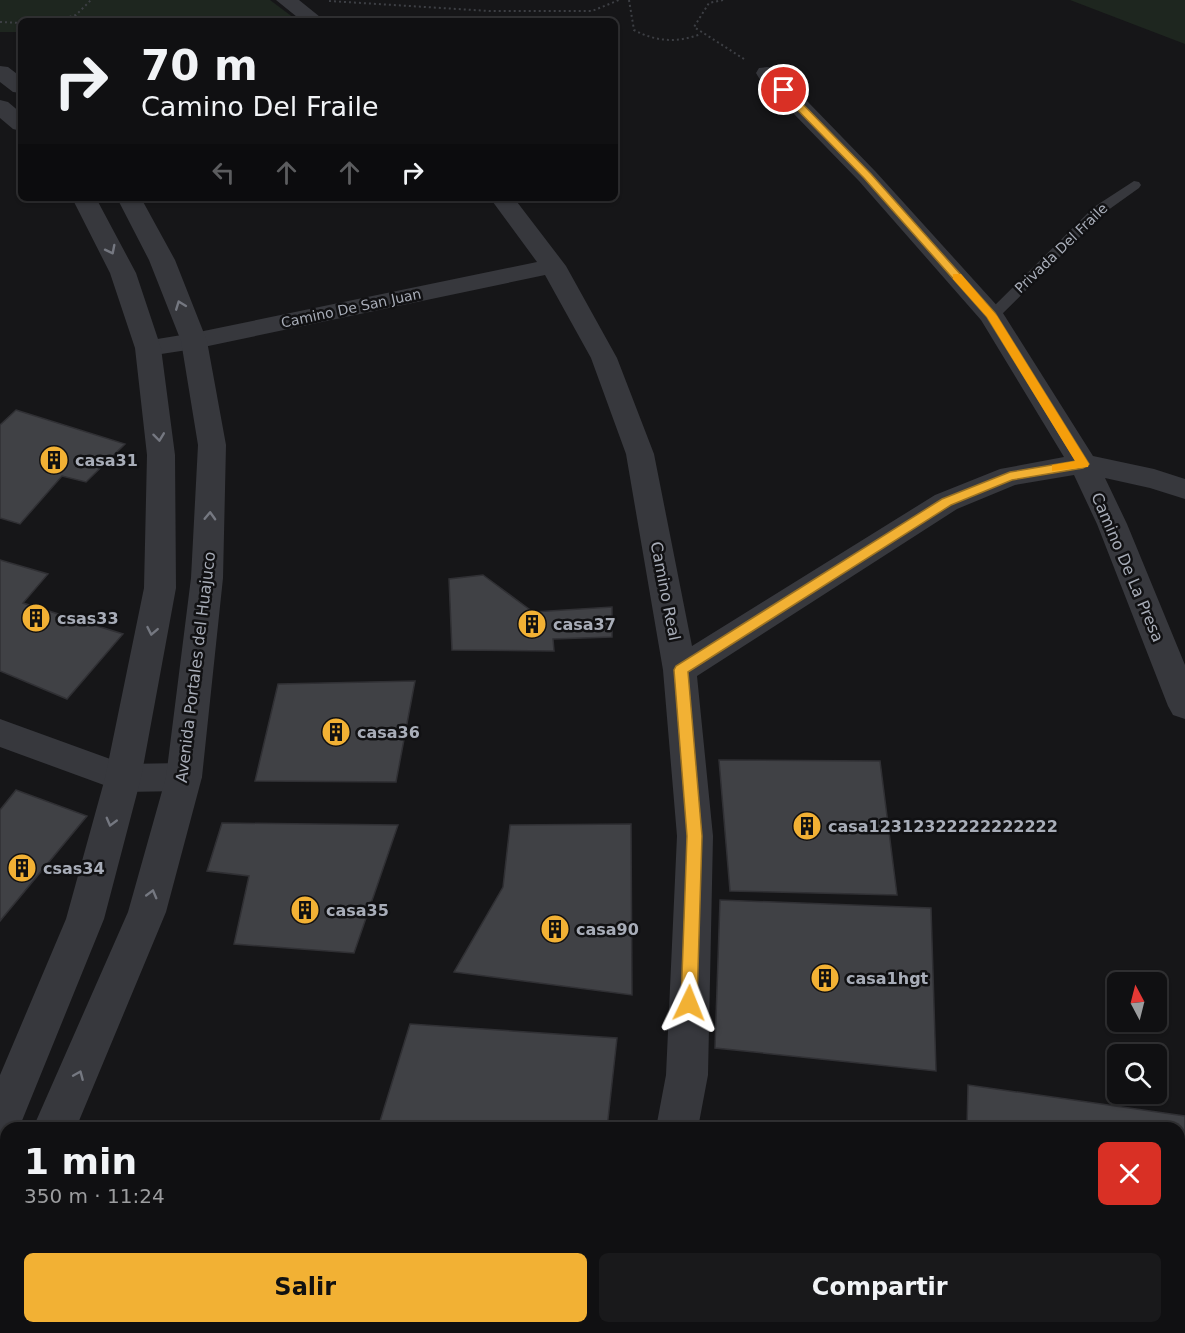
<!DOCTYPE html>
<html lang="es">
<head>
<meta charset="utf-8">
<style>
	body { margin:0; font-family:"DejaVu Sans",sans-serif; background:#19191b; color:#f1f3f6; height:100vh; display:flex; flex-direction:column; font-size:22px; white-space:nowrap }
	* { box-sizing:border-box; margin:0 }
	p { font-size:20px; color:#9c9d9f }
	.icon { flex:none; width:33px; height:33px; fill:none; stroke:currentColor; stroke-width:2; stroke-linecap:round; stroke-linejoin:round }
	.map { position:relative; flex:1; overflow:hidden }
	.drawer { position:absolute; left:0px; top:1122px; width:1185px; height:212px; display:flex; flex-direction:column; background:#101012; border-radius:18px 18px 0 0; box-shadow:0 2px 4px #0004,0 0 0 2px #303032 }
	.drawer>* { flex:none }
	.top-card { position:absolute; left:18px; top:18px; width:600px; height:183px; border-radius:9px; box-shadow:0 2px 4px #0004,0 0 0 2px #303032; background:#101012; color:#f1f3f6; overflow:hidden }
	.needle { width:39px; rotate:353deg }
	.controls { position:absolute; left:1107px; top:972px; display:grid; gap:12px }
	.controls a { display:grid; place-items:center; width:60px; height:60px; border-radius:9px; background:#101012; box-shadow:0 2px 4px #0004,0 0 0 2px #303032; font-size:30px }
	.pin { position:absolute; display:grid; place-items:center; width:51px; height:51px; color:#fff; margin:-26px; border:3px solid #fff; border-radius:50%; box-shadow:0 2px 6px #0007 }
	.me { position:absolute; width:66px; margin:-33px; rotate:2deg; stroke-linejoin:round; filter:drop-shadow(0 0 4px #0008) }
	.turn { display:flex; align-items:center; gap:21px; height:126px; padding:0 24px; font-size:27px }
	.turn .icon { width:78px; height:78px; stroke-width:2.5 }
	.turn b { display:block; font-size:42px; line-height:51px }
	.lanes { display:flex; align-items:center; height:57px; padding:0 24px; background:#0003; justify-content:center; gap:30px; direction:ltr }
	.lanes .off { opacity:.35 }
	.round { display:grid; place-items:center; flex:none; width:63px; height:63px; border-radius:9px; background:#19191b }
	.headline { display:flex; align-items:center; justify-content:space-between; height:102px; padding:0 24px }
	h1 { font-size:36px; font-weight:800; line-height:45px }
	.primary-button { display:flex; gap:12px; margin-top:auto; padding:12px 24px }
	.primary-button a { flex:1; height:69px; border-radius:9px; background:#f2b134; color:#111; font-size:24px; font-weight:800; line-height:69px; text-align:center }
	.primary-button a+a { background:#19191b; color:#f1f3f6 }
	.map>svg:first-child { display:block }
</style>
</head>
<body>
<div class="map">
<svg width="1185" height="1333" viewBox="0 0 1185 1333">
	<rect width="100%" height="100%" fill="#161618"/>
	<!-- green -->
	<path fill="#1e261f" d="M0,0H270L298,21H21V32H0Z
		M1070,0H1185V44Z"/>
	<!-- building -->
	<path fill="#404145" stroke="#303034" stroke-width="1.5" d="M16,410L125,444L86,482L62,476L20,524L0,518V425Z
		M0,560L48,574L23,603L123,634L67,699L0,671Z
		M483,575L533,612L612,607V637L553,639L554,651L452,650L449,579Z
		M415,681L396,782L255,781L278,684Z
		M719,760L880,761L897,895L730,891Z
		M16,790L87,816L0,921V810Z
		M222,823L398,825L354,953L234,944L249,876L207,871Z
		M631,824L632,995L454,972L503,887L510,825Z
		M720,900L931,908L936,1071L715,1048Z
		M410,1024L617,1038L607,1128H378Z
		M968,1085L1185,1116V1333H965V1328H1179V1128H967Z
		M405,1328H567L566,1333H403Z
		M663,1328H927L926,1333H662Z"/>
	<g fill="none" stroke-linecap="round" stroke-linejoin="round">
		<!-- path -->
		<path stroke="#3d3f44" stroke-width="2" stroke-dasharray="2 3" stroke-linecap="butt" d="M629,0L634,30C657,42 677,43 701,34
			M723,0L709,3L694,27L744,59
			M329,1L489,11H592L619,0
			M55,21L76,15L91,0
			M0,22L21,23"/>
		<!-- service -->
		<path fill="#37383d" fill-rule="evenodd" d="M1134,181L1139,182L1141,185L1139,188L1104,213L997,319H987L984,316L987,313L1094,207Z"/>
		<!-- minor -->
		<path fill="#37383d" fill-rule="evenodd" d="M276,0H299L325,21H302Z
			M767,67L775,68L875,171L1001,310L1093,456L1154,469L1185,479V499L1150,488L1105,478L1127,524L1185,665V719L1173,715L1168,706L1097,524L1074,475L1015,485L957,509L697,676L713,836L708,1075L698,1128H656L666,1075L677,836L663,670L626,454L591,358L545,275L194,349L148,356L139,354L135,348L139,342L194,333L537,262L490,198H514L566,266L617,358L654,454L692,646L935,495L1000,469L1064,457L981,320L859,181L759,78L756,73L759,68Z
			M0,719L124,764L184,763L196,767L202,777L196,787L184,791L123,792L0,747Z
			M620,1328H666L665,1333H619Z"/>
		<!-- tertiary -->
		<path fill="#37383d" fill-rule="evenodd" d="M0,66L8,67L21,77V93L13,92L0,82Z
			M0,100L8,102L21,113V131L13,129L0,118Z
			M72,198H96L136,273L161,348L175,455L176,588L141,778L104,919L19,1128H6V1142L0,1144V1075L66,919L105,778L144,588L147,455L135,348L110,273Z
			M117,198H141L175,260L207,341L226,445L223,578L202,777L166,912L76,1128H33L128,912L166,777L191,578L198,445L181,341L149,260Z
			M6,1204V1258L0,1260V1206Z"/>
	</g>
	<!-- one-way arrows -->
	<defs><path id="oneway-chevron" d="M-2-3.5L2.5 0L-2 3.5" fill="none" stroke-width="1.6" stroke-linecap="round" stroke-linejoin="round" transform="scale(1.5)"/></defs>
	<g stroke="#757881">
		<use href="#oneway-chevron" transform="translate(111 250) rotate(63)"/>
		<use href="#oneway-chevron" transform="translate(180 305) rotate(-111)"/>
		<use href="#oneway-chevron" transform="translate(159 437) rotate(83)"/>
		<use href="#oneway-chevron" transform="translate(210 516) rotate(-88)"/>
		<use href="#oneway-chevron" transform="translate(152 631) rotate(101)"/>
		<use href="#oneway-chevron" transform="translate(111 822) rotate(105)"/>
		<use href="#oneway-chevron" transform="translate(152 894) rotate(-75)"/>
		<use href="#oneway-chevron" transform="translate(79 1075) rotate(-67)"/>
	</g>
	<!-- route -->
	<path fill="#f2b134" stroke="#9d7322" stroke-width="1.5" d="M780,88H787L871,174L995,313L1089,464L1083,468L1012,480L951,505L688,672L702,836L697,1003L695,1008L689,1011L683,1008L681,1003L687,836L674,670L676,666L942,499L1010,472L1076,461L987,317L864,178L780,92Z"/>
	<!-- slow -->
	<path fill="#f59e0b" d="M953,274H961L997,316L1089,464L1088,467L1052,471V465L1075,461L987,317L953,279Z"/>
	<!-- icons -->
	<defs>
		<g id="building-disc" transform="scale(1.5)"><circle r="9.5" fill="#f2b134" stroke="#111113"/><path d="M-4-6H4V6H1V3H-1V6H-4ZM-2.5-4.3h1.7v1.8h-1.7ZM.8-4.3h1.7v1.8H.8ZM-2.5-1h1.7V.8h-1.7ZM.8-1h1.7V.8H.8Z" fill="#111"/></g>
	</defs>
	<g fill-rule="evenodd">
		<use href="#building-disc" x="54" y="460"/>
		<use href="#building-disc" x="36" y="618"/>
		<use href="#building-disc" x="532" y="624"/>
		<use href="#building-disc" x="336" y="732"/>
		<use href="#building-disc" x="807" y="826"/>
		<use href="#building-disc" x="22" y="868"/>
		<use href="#building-disc" x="305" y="910"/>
		<use href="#building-disc" x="555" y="929"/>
		<use href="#building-disc" x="825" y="978"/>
	</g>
	<g text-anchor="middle" stroke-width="5" stroke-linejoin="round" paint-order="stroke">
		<!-- far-street labels -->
		<g font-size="14" fill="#a8adb8" stroke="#111113">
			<text transform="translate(1061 248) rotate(-44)" y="5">Privada Del Fraile</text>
			<text transform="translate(351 308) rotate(-12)" y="5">Camino De San Juan</text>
		</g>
		<!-- poi labels -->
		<g font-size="16" font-weight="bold" fill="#a8adb8" stroke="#111113" text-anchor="start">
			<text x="75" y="466">casa31</text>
			<text x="57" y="624">csas33</text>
			<text x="553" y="630">casa37</text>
			<text x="357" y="738">casa36</text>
			<text x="828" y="832">casa12312322222222222</text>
			<text x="43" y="874">csas34</text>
			<text x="326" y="916">casa35</text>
			<text x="576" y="935">casa90</text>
			<text x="846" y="984">casa1hgt</text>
		</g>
		<!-- street labels -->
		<g font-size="16" fill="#a8adb8" stroke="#111113">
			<text transform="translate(1128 567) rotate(67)" y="6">Camino De La Presa</text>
			<text transform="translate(666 591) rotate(79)" y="6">Camino Real</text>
			<text transform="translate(195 667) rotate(-83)" y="6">Avenida Portales del Huajuco</text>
		</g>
	</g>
</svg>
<div class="controls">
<a><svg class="needle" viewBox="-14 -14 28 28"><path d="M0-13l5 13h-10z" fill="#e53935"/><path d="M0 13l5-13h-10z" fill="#9c9d9f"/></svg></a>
<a><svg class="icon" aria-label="search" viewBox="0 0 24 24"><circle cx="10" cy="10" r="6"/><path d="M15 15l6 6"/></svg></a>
</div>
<div class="pin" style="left:784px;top:90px;background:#d93025"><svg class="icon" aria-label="arrive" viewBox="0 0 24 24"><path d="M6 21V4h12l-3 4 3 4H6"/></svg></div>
<svg class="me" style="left:689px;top:1003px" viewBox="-20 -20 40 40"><path d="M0-17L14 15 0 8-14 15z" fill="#f2b134" stroke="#fff" stroke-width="4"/></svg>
<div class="top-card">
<div class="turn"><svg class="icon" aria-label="right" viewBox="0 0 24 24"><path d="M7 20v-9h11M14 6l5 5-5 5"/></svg><div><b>70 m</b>Camino Del Fraile</div></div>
<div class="lanes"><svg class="icon off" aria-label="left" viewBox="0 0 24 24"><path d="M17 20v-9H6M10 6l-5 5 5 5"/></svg><svg class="icon off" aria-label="ahead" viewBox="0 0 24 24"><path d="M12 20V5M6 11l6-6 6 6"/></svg><svg class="icon off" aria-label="ahead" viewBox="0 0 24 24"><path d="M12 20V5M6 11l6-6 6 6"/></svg><svg class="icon" aria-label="right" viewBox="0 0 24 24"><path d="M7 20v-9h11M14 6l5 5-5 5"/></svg></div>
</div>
<section class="drawer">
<div class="headline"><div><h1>1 min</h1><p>350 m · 11:24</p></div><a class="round" style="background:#d93025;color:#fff"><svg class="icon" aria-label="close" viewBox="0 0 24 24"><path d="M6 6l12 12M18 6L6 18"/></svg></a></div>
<div class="primary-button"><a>Salir</a><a>Compartir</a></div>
</section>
</div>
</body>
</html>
